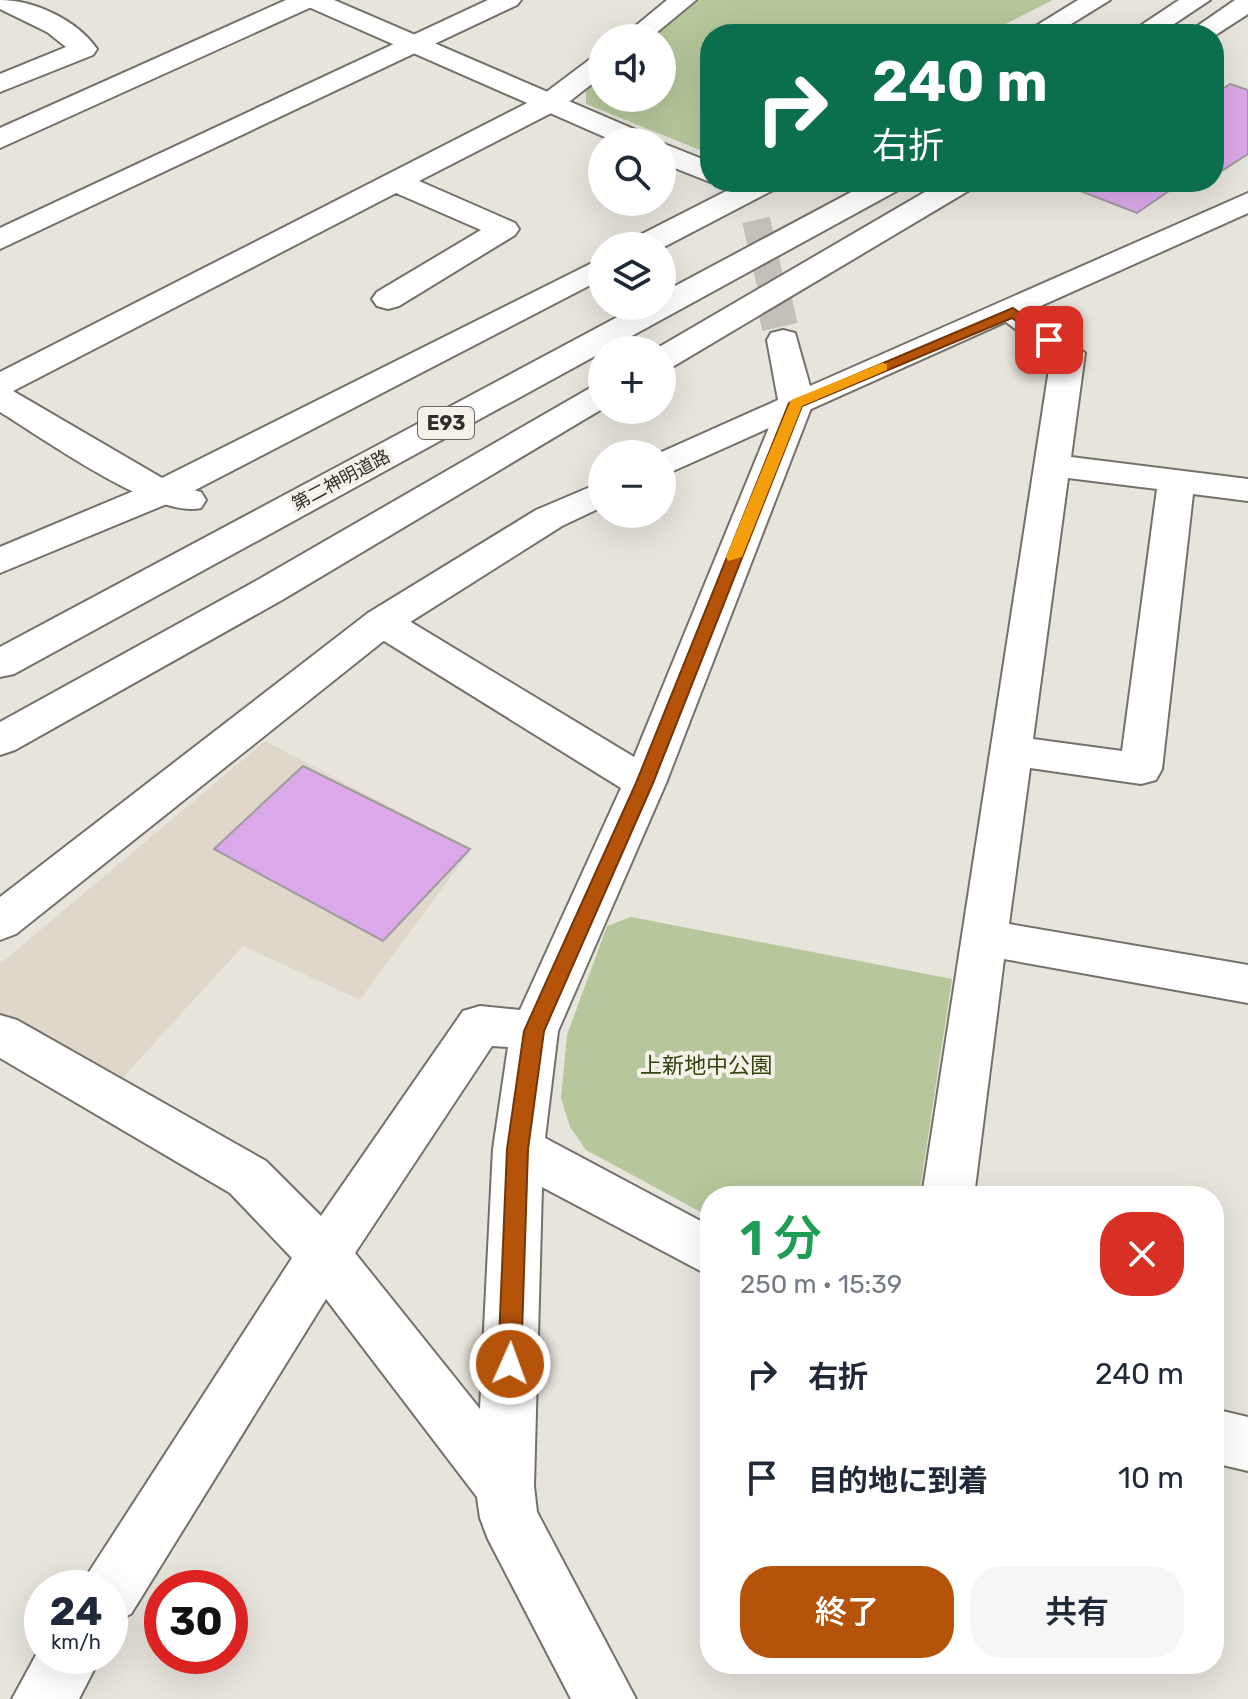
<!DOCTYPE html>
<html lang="ja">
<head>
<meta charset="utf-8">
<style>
	body { margin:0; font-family:Rubik,"Noto Sans JP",sans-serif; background:#f6f6f7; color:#1f2937; height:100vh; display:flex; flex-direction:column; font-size:30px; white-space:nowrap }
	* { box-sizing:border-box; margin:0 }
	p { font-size:26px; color:#747a83 }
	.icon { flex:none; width:44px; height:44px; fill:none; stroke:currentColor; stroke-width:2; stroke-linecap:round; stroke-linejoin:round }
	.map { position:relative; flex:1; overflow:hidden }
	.drawer { position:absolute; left:700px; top:1186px; width:524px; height:488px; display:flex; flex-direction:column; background:#fff; border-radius:32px; box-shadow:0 8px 32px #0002 }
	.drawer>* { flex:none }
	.banner { position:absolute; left:700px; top:24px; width:524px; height:168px; border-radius:32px; box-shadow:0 8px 32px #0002; background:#0b6e4f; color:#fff; overflow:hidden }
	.tools { position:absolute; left:588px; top:24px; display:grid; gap:16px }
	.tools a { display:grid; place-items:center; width:88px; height:88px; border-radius:50%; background:#fff; box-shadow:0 8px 32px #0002; font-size:40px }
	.speed { position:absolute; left:24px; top:1570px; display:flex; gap:16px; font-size:40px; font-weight:700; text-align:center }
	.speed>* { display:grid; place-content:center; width:104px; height:104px; border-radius:50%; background:#fff; box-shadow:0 8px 32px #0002; line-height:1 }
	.speed small { font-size:20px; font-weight:400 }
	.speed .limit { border:12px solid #d22; background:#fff; color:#111 }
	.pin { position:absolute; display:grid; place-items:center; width:68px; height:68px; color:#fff; margin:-34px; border-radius:16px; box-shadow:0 4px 12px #0006 }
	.me { position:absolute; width:88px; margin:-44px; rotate:2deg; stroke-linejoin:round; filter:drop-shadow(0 0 6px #0008) }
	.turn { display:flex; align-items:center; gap:28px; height:168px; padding:0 40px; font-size:36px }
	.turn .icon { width:104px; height:104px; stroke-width:2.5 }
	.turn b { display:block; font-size:56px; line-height:68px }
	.round { display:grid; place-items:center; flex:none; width:84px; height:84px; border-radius:32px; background:#f6f6f7 }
	.overview { display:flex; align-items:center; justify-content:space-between; height:136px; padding:0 40px }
	h1 { font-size:48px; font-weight:600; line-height:60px; color:#1e9e55 }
	.action { display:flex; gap:16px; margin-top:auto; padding:16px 40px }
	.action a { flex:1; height:92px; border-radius:32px; background:#b45309; color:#fff; font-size:32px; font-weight:600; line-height:92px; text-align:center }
	.action a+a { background:#f6f6f7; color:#1f2937 }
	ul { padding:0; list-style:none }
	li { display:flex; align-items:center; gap:24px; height:104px; padding:0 40px }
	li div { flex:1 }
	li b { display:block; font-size:30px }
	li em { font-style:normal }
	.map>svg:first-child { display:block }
</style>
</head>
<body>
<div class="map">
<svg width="1248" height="1699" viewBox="0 0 1248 1699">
	<rect width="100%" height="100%" fill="#e7e4dc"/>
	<!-- built -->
	<path fill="#dfd8ca" d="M265,741L471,849L360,1000L243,946L117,1084L0,1020V964Z"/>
	<!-- green -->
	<path fill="#b5c79b" d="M696,0H1053L986,34H710V154L586,104V87L602,75V98H662V38H647Z
		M631,917L952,979L919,1196H710V1217L586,1150L570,1127L561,1098L567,1035L607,926Z"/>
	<!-- building -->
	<path fill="#dba9e9" stroke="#9f9aa0" stroke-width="2" d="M1230,84L1248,90V154L1223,170L1214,166V94Z
		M1078,182H1182L1137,213L1070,187Z
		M303,766L470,849L383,941L214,849Z"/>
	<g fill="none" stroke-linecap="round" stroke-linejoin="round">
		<!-- secondary-tunnel-far1 -->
		<path stroke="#c2c0b9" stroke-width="28" stroke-dasharray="28 14" stroke-linecap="butt" d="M756,220L773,294"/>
		<!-- secondary-tunnel -->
		<path stroke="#c2c0b9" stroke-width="36" stroke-dasharray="36 18" stroke-linecap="butt" d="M772,292L783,340"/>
		<!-- street casing -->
		<g stroke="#74716a" stroke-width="4">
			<path id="street" d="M0,0C34,0 77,20 97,49L93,55L0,92V74L66,47L47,32L0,9Z
				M286,0H320L316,5L0,148V128Z
				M488,0H521L517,5L0,249V228Z
				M667,0H696L650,38H621Z
				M602,55V76L561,108L419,181L515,223L519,229L515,235L399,306L388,309L377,306L372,299L377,292L481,230L396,193L13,391L174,485L201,492L206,500L201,508C155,519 43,438 0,412V372L541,96L593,57Z
				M1013,302L1024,305L1085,353L1071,457L1248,479V501L1193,494L1162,769L1156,780L1141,784L1030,768L1009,924L1248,965V1003L1004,959L974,1196H922L1051,356L1002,319L997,312L1002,305ZM1068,478L1157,489L1122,751L1033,739Z
				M796,393L808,396L813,403L666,783L558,1031L545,1138L710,1226V1276L542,1187L534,1486L537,1512L636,1699H571L488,1539L480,1518L477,1497L326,1299L131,1614L110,1623V1588H82L89,1572L292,1258L230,1193L0,1058V1015L17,1020L266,1161L321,1216L463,1011L480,1006L520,1010L621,788L368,631L362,622L368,613L382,609L396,613L634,757L779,403L784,396ZM492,1046L508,1047L493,1149L480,1409L355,1253Z
				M1214,1409L1248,1417V1471L1214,1463Z
				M42,1644V1656H101L79,1699H12Z"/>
		</g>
		<!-- secondary casing -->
		<g stroke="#74716a" stroke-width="4">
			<path id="secondary" d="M300,0H334L650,136L654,142H616L304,5Z
				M1078,0H1110L1055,34H1023Z
				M662,143L710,162V182L662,163Z
				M744,182H782L777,188L662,248L628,246L632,239Z
				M1248,193V213L662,476V454H657L778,400L767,340L771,333L783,330L795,333L810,386Z
				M602,258V279L174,501L0,573V547L148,485Z
				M602,482V507L562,526L396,631L16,934L0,940V897L368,613L536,510Z"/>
		</g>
		<!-- highway casing -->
		<g stroke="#74716a" stroke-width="4">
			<path id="highway" d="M1179,0H1210L1159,34H1128Z
				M1235,0H1248V14L1214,36L1186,34Z
				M870,182H907L902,188L14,674L0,677V647L638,306H662V293Z
				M942,182H978L973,188L674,366L662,369V350H654Z
				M602,385V409L282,600L15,750L0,755V722L254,582L590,388Z"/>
		</g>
		<!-- street -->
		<use href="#street" fill="#fff" fill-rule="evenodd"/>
		<!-- secondary -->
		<use href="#secondary" fill="#fff" fill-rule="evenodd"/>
		<!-- highway -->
		<use href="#highway" fill="#fff" fill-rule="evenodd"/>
	</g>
	<!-- route -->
	<path fill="#b45309" stroke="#753606" stroke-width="2" d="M1013,308L1054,337V342H1045L1012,318L802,406L653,783L544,1031L528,1149L521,1364L518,1371L510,1374L502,1371L498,1364L507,1149L524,1031L636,783L789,403Z"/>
	<!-- slow -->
	<path fill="#f59e0b" d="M882,363L887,364V370L802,406L742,557L728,561L726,557L791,400Z"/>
	<g text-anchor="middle" stroke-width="8" stroke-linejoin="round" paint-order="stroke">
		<!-- far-street labels -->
		<g font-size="18" fill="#2f2e2b" stroke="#f5f1e9">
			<text transform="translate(341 480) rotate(-28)" y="6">第二神明道路</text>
		</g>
		<!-- shield labels -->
		<rect fill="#f5f1e9" stroke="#6a6864" stroke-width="2" x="418" y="407" width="56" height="32" rx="6"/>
		<g font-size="20" font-weight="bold" fill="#2f2e2b">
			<text x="446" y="430">E93</text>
		</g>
		<!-- park labels -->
		<g font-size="22" fill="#32430d" stroke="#f5f1e9">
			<text x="706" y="1073">上新地中公園</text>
		</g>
	</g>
</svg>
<div class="tools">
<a><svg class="icon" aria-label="sound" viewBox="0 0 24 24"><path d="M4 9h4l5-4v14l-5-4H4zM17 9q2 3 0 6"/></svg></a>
<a><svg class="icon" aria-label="search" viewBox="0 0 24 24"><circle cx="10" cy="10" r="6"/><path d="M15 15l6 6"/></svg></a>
<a><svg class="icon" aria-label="layers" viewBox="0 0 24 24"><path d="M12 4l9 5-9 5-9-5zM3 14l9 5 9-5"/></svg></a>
<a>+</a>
<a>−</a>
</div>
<div class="speed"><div>24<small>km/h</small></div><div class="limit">30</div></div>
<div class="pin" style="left:1049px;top:340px;background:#d93025"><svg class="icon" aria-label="arrive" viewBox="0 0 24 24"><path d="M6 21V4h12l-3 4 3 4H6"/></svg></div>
<svg class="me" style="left:510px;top:1364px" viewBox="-20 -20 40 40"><circle r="17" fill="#b45309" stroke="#fff" stroke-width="3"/><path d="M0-11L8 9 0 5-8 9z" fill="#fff"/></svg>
<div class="banner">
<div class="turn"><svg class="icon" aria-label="right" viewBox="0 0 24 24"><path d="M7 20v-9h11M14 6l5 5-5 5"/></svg><div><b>240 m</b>右折</div></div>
</div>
<section class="drawer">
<div class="overview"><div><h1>1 分</h1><p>250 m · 15:39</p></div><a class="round" style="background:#d93025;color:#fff"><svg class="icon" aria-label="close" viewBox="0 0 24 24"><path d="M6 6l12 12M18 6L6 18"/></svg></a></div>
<ul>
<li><svg class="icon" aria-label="right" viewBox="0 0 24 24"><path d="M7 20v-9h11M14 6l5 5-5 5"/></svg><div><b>右折</b></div><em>240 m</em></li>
<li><svg class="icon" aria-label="arrive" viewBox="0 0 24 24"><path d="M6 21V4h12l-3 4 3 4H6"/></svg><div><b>目的地に到着</b></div><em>10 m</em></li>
</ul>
<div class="action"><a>終了</a><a>共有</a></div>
</section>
</div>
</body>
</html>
